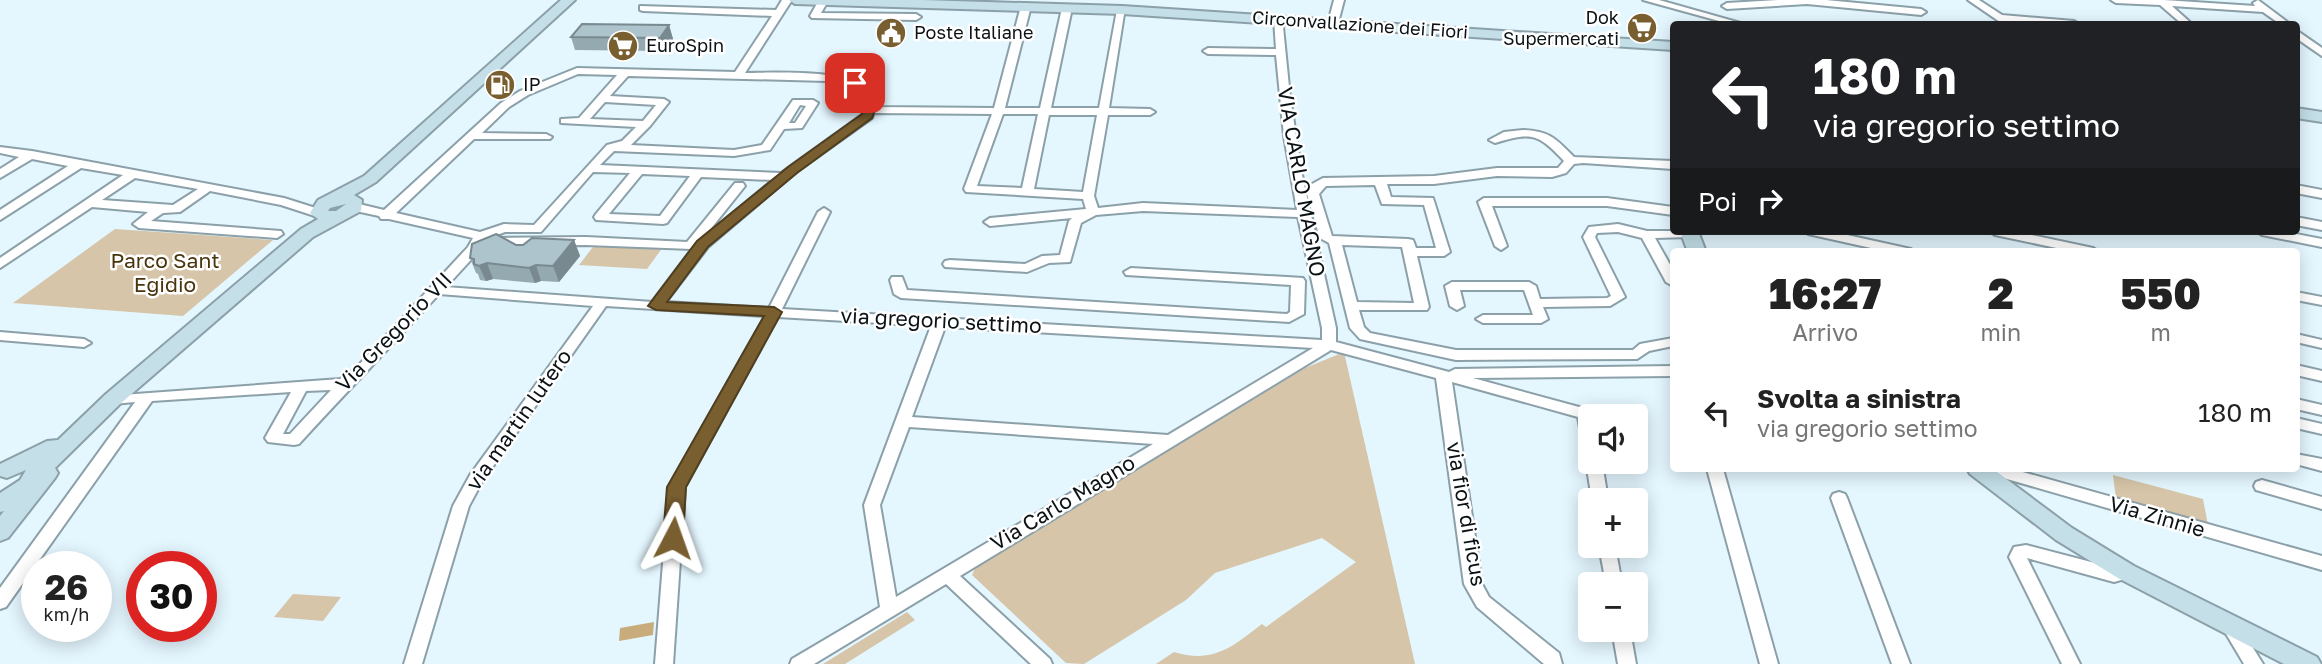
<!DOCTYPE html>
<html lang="it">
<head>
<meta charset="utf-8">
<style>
	body { margin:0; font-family:"Golos Text",sans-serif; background:#f6f6f6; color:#222; height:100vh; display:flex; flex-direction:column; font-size:26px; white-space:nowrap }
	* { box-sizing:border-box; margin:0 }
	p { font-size:23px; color:#767676 }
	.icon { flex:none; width:38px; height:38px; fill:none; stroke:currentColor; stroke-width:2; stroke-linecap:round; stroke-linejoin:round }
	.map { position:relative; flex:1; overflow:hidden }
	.panel { position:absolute; left:1670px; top:248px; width:630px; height:224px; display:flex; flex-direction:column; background:#fff; border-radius:7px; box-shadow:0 4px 18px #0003 }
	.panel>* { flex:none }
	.banner { position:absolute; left:1670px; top:21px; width:630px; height:214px; border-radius:7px; box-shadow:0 4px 18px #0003; background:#202124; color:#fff; overflow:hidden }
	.controls { position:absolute; left:1578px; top:404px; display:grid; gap:14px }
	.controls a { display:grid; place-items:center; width:70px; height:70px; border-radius:7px; background:#fff; box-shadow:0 4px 18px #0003; font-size:35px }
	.speed { position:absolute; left:21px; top:551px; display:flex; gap:14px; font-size:35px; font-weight:700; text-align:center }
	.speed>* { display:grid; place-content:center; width:91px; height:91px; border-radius:50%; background:#fff; box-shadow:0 4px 18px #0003; line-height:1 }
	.speed small { font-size:18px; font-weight:400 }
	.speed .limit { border:10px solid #d22; background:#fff; color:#111 }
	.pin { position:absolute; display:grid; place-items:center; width:60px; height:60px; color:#fff; margin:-30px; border-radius:14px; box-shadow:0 4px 10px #0006 }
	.me { position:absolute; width:77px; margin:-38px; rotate:4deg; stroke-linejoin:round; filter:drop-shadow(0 0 5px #0008) }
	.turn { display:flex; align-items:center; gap:24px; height:147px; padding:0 28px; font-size:32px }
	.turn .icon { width:91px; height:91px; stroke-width:2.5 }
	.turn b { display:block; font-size:49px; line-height:60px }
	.then { display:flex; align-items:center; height:66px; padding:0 28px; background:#0003; gap:14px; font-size:26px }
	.eta { display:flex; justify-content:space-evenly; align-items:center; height:119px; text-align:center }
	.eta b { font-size:42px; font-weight:800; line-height:49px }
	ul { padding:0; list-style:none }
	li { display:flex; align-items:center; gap:21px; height:91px; padding:0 28px }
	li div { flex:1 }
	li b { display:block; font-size:26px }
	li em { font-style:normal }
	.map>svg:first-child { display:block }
</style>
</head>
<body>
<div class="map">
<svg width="2322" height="664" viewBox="0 0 2322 664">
	<rect width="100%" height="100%" fill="#e4f6fe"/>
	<!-- green -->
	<path fill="#d6c5a8" d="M115,229L273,240L183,316L13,303Z
		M596,243L663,247L647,269L579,265Z
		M1344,352L1415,664H1156L1174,652C1213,664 1232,647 1262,624L1266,627L1356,562L1322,538L1215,573L1186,600L1084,664L1066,663L972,575L976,566L1305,368Z
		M2113,475L2203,499L2208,525L2116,499Z
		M293,594L341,597L323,621L274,617Z
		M907,612L915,620L845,664H823Z"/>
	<!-- water -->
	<path fill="#c8ac7c" d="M654,622L653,635L619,641L620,628Z"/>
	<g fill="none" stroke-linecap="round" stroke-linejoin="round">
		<!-- street casing -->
		<g stroke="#8ba0a9" stroke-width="4">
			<path id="street" d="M782,0H792L745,73C770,73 885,66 876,107L994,108L1021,6L1026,3L1031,6L1005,108H1040L1062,8L1067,5L1072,8L1051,108H1099L1117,10L1125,8L1109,108L1150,109L1155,112L1150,115H1108L1094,196L1098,208L1143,203L1297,210L1284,136L1276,55L1208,54L1203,51L1208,48L1276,49L1274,19L1282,17L1290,97L1302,175L1336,328V342L1449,372L1455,369L1673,366V376L1473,378L1590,410L1593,416H1591V450L1585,449L1583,445L1578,417L1452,382L1482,584L1489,597L1559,653L1562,664H1544L1477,607L1464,584L1436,378L1331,350L960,576L1050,659L1052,664H1031L946,584L814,664H790L792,659L880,607L864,505L931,326L778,317L685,487L673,664H655L669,487L765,316L606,306L482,482L469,506L422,664H404L453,506L470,475L593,306L439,294C393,345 345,393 299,444L294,445L268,442L265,438L291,392L152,401L6,607L0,609V588L135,402L113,404L106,399L108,396L340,379L355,369L468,247L473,238L389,219H381L379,216L351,210L349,207L351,204L355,203L384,210L501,103L520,91L577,68L735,72L772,16L643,11L640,10V6L776,10ZM578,74L617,75L579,118L561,119V123L636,127L622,141L607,145L534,225L504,224L480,232L396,213L474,139H550L552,137L546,134L482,133L509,107L528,95ZM628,76L827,81L852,86L864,94L867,102L863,114L781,173L600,165L614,151L734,156L770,150L784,129L802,128L818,103L813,100H793L762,145L734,150L631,145L650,126L669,102L664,99L610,96ZM605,102L656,105L643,121L590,119ZM800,105L806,106L795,123H789ZM874,113L992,114L964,189L966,192L1083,199L1086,209L990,218L984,222L990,226L1072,218L1069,221L1060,255L1042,256L1025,264L950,260L945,261L943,264L945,267L1027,272L1049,263L1070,262L1081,223L1096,215L1143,211L1298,217L1322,328V340L782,309L830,212L824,208L818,212L769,308L666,302L708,247L796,172L872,118ZM1003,114H1038L1022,188L977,186ZM1049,115H1097L1083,192L1034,189ZM593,172L630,173L596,214L594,217L596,220L663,224L667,223L701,177L773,180L705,236L745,186L743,183H735L687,242L586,237L492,238L486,242L492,246L586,245L692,249L652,302L446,287L478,252L486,239L505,232H541ZM642,174L690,176L660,216L609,214ZM945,327L1313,348L1168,435L912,417ZM331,390L290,434H283L306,391ZM909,427L1153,444L896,597L880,505Z
				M819,0L828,1L821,13L916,14L921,17L916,20L812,18L810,16Z
				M1334,0H1344L1338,23L1333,26L1328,23Z
				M1643,0H1659L1744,24H1730Z
				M1778,0H1826L1921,9L1926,12L1921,15L1807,4L1727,9L1722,6L1727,3Z
				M1968,0H1979L2002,15L2074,21L2079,24L2012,22L2014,24H2003Z
				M2111,0H2164L2255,6L2253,3L2258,0L2290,24H2280L2263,12L2172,6L2192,24H2182L2160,5L2116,3Z
				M2296,30L2322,48V56L2296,38Z
				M1523,130C1550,131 1556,139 1574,157L1673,161V169L1583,163L1574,164L1566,173L1552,177L1497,176L1434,184H1387L1391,197L1433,198L1450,252L1444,256H1417L1429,307L1427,310H1359L1364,327L1370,333L1456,350H1633L1640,344L1673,338V346L1649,351L1637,359L1456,360L1360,339L1350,328L1329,243L1320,238L1307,194L1312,184L1323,178L1434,176L1497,168H1558L1564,161C1538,133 1531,132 1495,143L1489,140L1504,132ZM1375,185L1382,204L1424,205L1436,248H1416L1413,240L1408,239L1332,236L1319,194L1326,186ZM1342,245L1402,247L1414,303L1357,302Z
				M0,147L32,151L284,198L322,210L324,213L318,217L281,205L210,191L180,212L163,213L151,221L281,231L283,234L277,238L139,228L133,224L148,212L92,207L0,268V258L123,175L81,168L0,220V210L68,166L32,159L0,178V169L19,157L0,153ZM135,178L198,189L173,205L102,200Z
				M2296,185L2322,190V198L2296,193Z
				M1484,198H1607L1673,207V215L1607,206H1492L1507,246L1501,250L1495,246L1478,202Z
				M2296,217L2322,222V230L2296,225Z
				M1618,224L1647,231H1695L1694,236L1690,237L1655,238L1673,270V286L1666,282L1642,238L1618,232L1597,233L1595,237L1625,297L1610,306L1543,307L1548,319L1541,323H1483L1476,319L1483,315H1533L1524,290H1460L1464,306L1457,310L1450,306L1445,286L1452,282H1529L1536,286L1540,299L1607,298L1611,296L1583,237L1589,227Z
				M1806,231H1829L1911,249L1912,252H1889L1808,234Z
				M1989,231H2013L2093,248L2099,252H2075L1995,235Z
				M2256,231H2281L2322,239V247L2262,235Z
				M1131,268L1303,278L1305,281L1304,314L1289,322L901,298L894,294L890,280L892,277H902L907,290L1287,314L1290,312L1291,285L1126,275L1124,272Z
				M2296,292L2322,297V305L2296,300Z
				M0,332L84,339L91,343L84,347L0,340Z
				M2296,334L2322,340V348L2296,342Z
				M2296,365L2322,371V381L2296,375Z
				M2296,399L2322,405V415L2296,409Z
				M2296,418L2322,424V434L2296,428Z
				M2296,454L2322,459V471L2296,464Z
				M1591,457V462H1602L1608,500H1592L1586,462Z
				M1707,469H1723L1778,664H1760Z
				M1984,469H2012L2322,556V570L1986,473Z
				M2262,480L2322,497V509L2256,490L2254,486L2256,482Z
				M1839,492L1845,494L1847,498L1910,664H1892L1831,498L1833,494Z
				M2026,545L2114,568L2126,565L2132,567L2135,572L2132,577L2114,582L2027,558L2080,664H2062L2009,557L2014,547Z
				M1599,546H1615L1622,584H1606Z
				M2231,620L2237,622L2263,664H2244L2222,627L2225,622Z
				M1612,630H1630L1636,664H1618Z"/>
		</g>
		<!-- secondary casing -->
		<g stroke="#8ba0a9" stroke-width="4">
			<path id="secondary" d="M561,0H575L376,182L354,195L362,200L361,211L313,237L120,404L55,468L58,473L55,478L8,538L0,541V516L4,511L0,512V493L20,480L26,470L7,478L0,476V464L47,441L58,440L106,394L301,229L318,219L310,213L318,200L364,176ZM346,204L336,211H328L330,208Z
				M789,0H922L1122,6L1673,42V50L1122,14L795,4Z
				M2296,108L2322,112V122L2296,118Z
				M1680,231H1698L1706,252H1688Z
				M1967,469H1993L2072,528L2134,566L2317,657L2321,664H2284L2118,578L2056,540L1970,474Z"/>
		</g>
		<!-- street -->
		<use href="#street" fill="#fff" fill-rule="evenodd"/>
		<!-- secondary -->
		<use href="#secondary" fill="#c4dfe8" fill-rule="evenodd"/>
	</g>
	<!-- wall -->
	<path fill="#95a9b0" d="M669,25L673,39L663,51L575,50L571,37Z
		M574,240L580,256L559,282L541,281L535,283L493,279L486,281L480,280L478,274L476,273L470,258L516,245Z"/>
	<!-- shaded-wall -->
	<path fill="#798990" d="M669,25L673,39L663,51L660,38Z
		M574,240L580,256L559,282L553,266Z
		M487,263L493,279L486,281L479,266Z
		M536,265L541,281L535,283L529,268Z"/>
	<!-- building -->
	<path fill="#adc4cd" stroke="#798990" stroke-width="2" d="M582,24L669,25L660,38L571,37Z
		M496,234L516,245H523L532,238L574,240L553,266L536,265L529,268L487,263L479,266L474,264V259L470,258L472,244Z"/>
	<!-- route -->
	<path fill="#795f30" stroke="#4f3e1f" stroke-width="2" d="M855,80L875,93L878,102L872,118L797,173L708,247L667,302L774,307L782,312L686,487L683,538L680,543H666L663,538L667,487L764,316L656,310L648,306L697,241L788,167L862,114C868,96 861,95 849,83Z"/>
	<!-- icons -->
	<defs>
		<g id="supermarket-disc" transform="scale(1.575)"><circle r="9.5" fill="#795f30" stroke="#fff"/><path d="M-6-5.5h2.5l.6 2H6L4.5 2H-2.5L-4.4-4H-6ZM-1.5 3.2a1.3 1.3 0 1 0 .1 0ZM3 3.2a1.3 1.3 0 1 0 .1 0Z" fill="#fff"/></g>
		<g id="civic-disc" transform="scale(1.575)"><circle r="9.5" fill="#795f30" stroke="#fff"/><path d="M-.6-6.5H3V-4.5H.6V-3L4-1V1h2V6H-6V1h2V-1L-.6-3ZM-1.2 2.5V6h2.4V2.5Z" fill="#fff"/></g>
		<g id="fuel-disc" transform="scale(1.575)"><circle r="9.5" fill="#795f30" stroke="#fff"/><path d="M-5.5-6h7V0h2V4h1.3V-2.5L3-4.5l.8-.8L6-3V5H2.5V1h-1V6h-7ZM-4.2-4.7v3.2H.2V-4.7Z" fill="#fff"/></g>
	</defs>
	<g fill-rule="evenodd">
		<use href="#supermarket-disc" x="1642" y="28"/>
		<use href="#civic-disc" x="891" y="33"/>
		<use href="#supermarket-disc" x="623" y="46"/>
		<use href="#fuel-disc" x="500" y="85"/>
	</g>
	<g text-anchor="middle" stroke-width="5" stroke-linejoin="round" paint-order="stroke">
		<!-- far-poi labels -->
		<g font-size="18" fill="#0a1215" stroke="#fff" text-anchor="start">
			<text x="1619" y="24" text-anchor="end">Dok<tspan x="1619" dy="21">Supermercati</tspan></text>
			<text x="914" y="39">Poste Italiane</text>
			<text x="646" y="52">EuroSpin</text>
			<text x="523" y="91">IP</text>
		</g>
		<!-- far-street labels -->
		<g font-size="18" fill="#0a1215" stroke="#fff">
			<text transform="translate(1360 25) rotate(4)" y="6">Circonvallazione dei Fiori</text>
		</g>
		<!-- street labels -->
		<g font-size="21" fill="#0a1215" stroke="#fff">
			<text transform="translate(1301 182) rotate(80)" y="7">VIA CARLO MAGNO</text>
			<text transform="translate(941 321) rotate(3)" y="7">via gregorio settimo</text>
			<text transform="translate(394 332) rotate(-46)" y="7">Via Gregorio VII</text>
			<text transform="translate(519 420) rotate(-55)" y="7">via martin lutero</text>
			<text transform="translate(1063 503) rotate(-31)" y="7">Via Carlo Magno</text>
			<text transform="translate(1466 514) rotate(80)" y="7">via fior di ficus</text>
			<text transform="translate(2157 517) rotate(16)" y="7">Via Zinnie</text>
		</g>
		<!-- park labels -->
		<g font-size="21" fill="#49340d" stroke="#fff">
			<text x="165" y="268">Parco Sant<tspan x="165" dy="24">Egidio</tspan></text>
		</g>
	</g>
</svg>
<div class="controls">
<a><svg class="icon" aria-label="sound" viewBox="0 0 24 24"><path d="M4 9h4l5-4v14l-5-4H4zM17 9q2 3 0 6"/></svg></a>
<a>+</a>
<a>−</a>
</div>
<div class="speed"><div>26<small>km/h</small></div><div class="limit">30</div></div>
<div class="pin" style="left:855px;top:83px;background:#d93025"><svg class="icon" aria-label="arrive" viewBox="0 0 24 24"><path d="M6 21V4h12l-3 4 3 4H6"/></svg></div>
<svg class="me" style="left:673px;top:538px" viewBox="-20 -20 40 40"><path d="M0-17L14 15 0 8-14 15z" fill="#795f30" stroke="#fff" stroke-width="4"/></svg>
<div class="banner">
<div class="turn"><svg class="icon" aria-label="left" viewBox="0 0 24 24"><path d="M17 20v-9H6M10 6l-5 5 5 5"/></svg><div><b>180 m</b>via gregorio settimo</div></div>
<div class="then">Poi<svg class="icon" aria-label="right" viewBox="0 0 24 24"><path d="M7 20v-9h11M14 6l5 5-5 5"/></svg></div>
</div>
<section class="panel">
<div class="eta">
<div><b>16:27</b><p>Arrivo</p></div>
<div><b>2</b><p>min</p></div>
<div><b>550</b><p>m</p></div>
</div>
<ul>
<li><svg class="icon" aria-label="left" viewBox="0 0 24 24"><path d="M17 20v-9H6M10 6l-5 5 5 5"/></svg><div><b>Svolta a sinistra</b><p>via gregorio settimo</p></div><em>180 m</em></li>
</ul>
</section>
</div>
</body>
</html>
